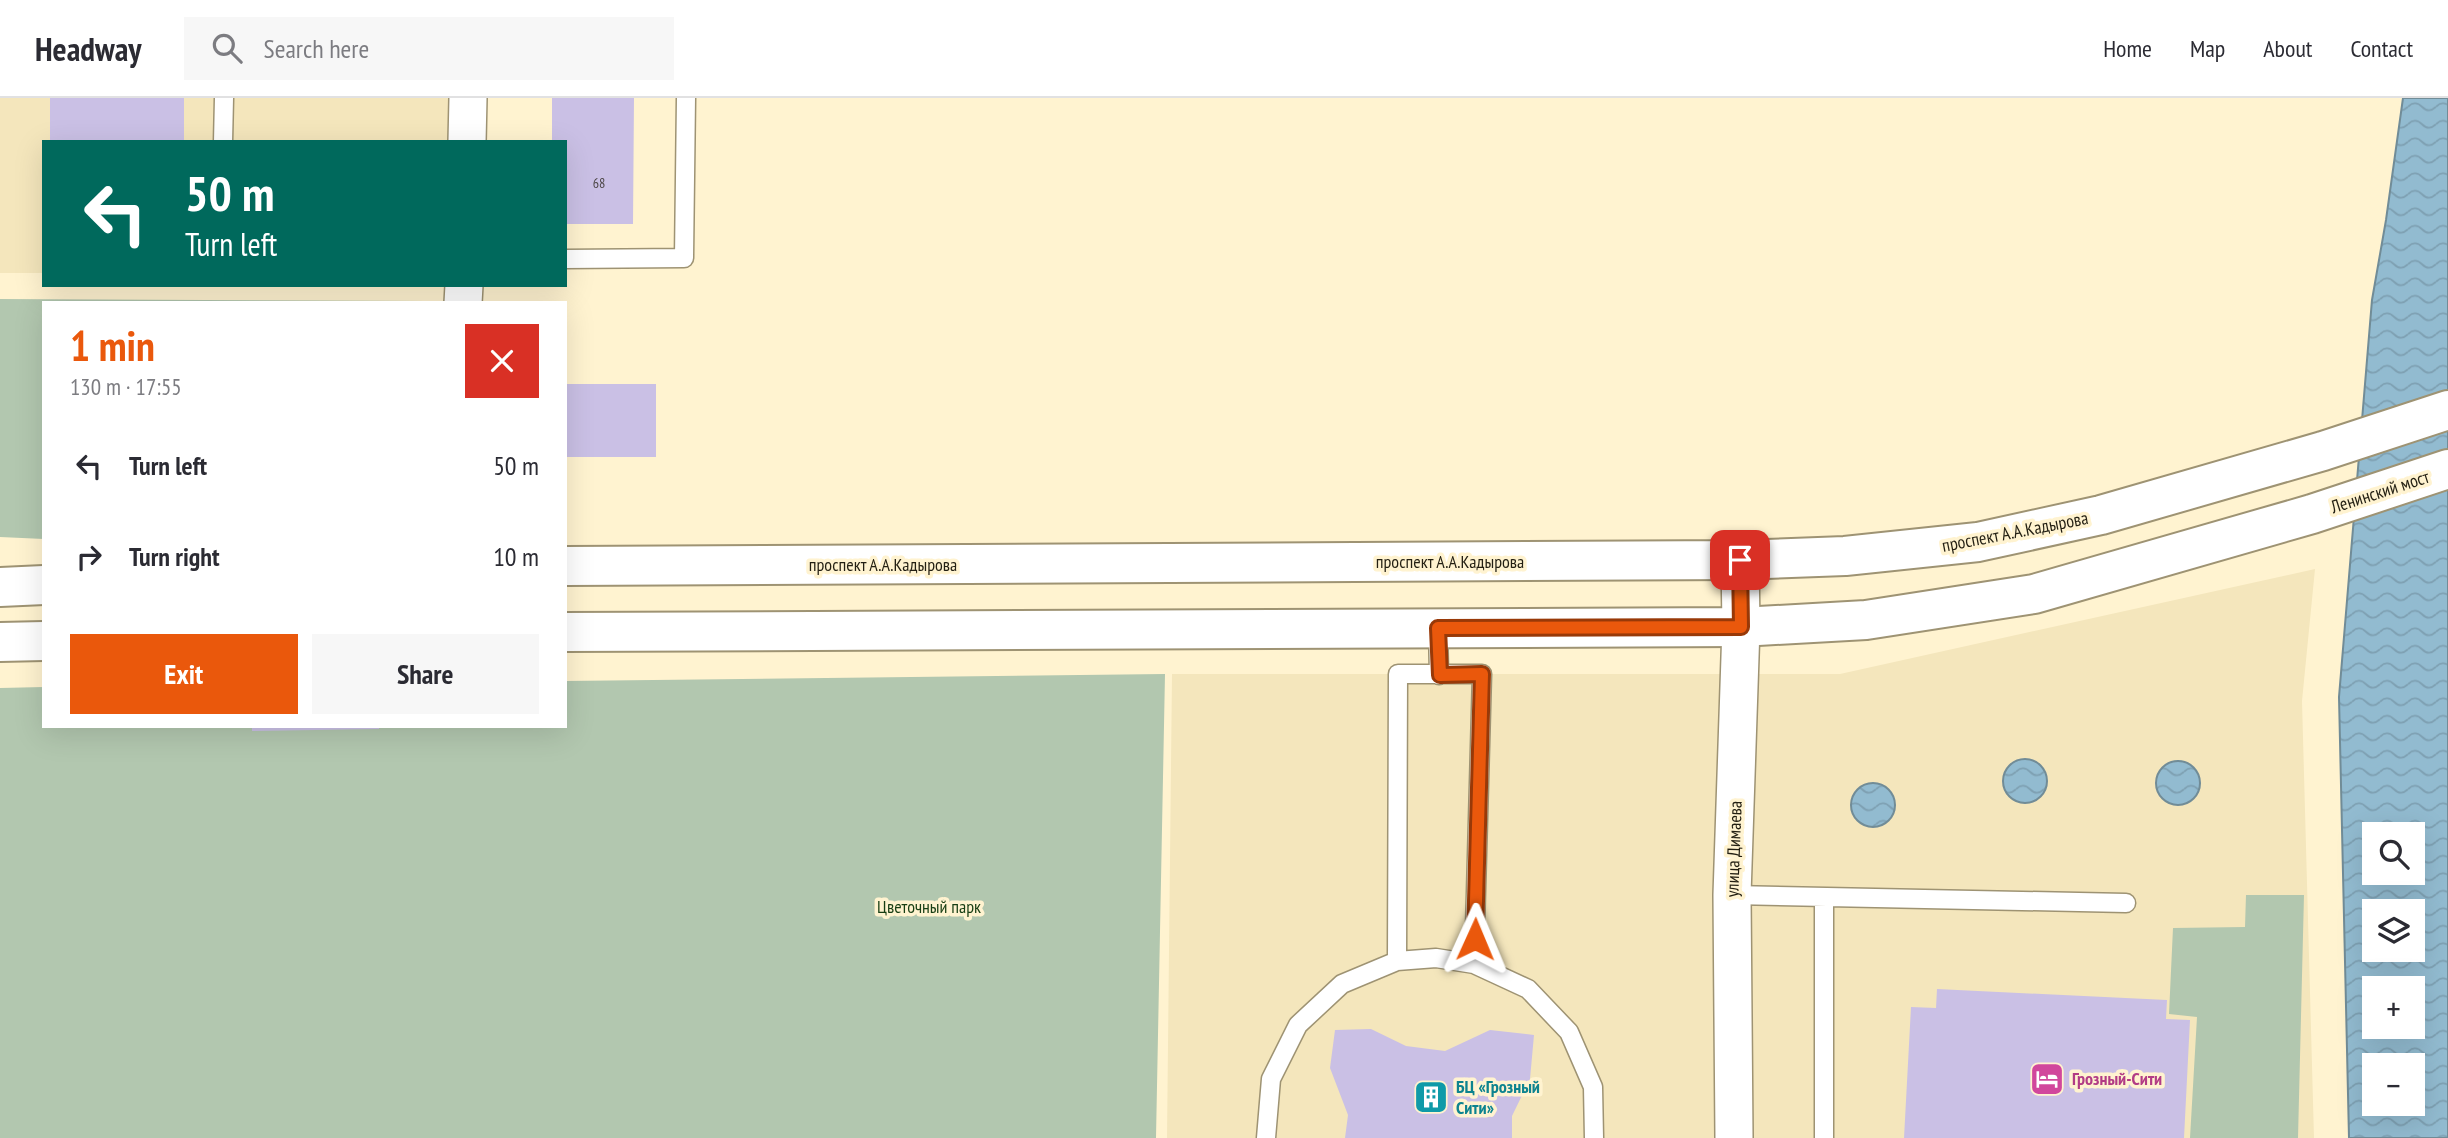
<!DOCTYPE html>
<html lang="en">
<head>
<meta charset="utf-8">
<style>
	body { margin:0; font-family:"PT Sans Narrow",sans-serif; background:#f7f7f7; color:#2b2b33; height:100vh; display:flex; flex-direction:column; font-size:26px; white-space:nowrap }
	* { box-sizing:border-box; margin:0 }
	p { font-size:23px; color:#7c7c81 }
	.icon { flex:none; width:38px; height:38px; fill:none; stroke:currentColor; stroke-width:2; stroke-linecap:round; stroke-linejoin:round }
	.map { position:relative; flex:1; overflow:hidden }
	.details { position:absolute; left:42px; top:203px; width:525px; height:427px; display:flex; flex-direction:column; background:#fff; border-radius:0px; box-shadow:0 7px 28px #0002 }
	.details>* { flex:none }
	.hud { position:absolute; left:42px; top:42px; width:525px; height:147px; border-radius:0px; box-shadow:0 7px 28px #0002; background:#00695c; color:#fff; overflow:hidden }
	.buttons { position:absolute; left:2362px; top:724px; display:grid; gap:14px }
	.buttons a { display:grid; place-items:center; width:63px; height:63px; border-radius:0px; background:#fff; box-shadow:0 7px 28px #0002; font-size:35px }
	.pin { position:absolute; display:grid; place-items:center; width:60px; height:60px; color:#fff; margin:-30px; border-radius:14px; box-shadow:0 4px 10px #0006 }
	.me { position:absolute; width:77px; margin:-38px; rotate:1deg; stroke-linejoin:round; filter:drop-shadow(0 0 5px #0008) }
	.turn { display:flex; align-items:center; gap:24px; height:147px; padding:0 28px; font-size:32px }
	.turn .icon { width:91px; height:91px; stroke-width:2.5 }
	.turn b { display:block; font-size:49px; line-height:60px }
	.round { display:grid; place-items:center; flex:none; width:74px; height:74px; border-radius:0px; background:#f7f7f7 }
	.overview { display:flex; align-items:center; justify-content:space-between; height:119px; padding:0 28px }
	h1 { font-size:42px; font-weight:800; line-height:52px; color:#ea580c }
	.action { display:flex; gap:14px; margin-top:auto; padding:14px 28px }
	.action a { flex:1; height:80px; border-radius:0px; background:#ea580c; color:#fff; font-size:28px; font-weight:800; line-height:80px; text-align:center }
	.action a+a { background:#f7f7f7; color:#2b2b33 }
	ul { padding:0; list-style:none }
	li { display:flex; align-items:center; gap:21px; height:91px; padding:0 28px }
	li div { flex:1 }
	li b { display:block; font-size:26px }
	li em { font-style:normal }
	header { display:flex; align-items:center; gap:42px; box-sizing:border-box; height:98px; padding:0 35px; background:#fff; border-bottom:2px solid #e1e1e2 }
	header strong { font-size:33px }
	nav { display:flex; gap:38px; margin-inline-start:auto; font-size:24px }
	.search { width:490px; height:63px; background:#f7f7f7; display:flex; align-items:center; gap:18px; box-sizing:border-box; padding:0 24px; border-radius:0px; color:#7c7c81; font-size:26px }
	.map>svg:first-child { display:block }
</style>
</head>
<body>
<header>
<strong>Headway</strong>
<div class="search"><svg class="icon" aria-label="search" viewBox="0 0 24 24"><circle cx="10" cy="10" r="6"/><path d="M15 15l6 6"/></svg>Search here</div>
<nav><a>Home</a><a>Map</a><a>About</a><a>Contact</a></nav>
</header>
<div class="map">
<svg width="2448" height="1040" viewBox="0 0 2448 1040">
	<defs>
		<pattern id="water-waves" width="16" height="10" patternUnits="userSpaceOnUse" patternTransform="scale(1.75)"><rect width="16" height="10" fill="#92bbd0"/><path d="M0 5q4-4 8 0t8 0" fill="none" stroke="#7ea0b2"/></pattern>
	</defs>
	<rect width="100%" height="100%" fill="#fff3d0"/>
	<!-- built -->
	<path fill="#f4e6bc" d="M0,0H451V44H44V175H0Z
		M2315,471L2302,603L2314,1040H1167L1172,576H1840Z"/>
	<!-- green -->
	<path fill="#b2c7af" d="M0,201L428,203V205H44V441L0,439Z
		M1165,576L1156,1040H0V590L44,589V628H565V583Z
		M2246,797H2304L2298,1040H2190L2197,919L2169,916L2173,830L2245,829Z"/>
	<!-- water -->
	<path fill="url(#water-waves)" stroke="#718c97" stroke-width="2" fill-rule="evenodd" d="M2403,0H2448V1040H2349L2339,599L2372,202L2386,122ZM2375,737H2413V775H2375ZM2375,814H2413V852H2375ZM2375,891H2413V929H2375ZM2375,968H2413V1006H2375Z
		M2003 683a22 22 0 1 1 44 0a22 22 0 1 1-44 0Z
		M2156 685a22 22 0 1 1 44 0a22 22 0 1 1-44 0Z
		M1851 707a22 22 0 1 1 44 0a22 22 0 1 1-44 0Z"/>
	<!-- building -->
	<path fill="#cac0e5" d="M50,0H184V44H50Z
		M552,0H634L633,126H565V44H552Z
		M565,286H656V359H565Z
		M252,628H379V631L252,633Z
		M1937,891L2167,902L2166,921L2190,922L2184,1040H1904L1911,909L1936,910Z
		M1371,931L1406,948L1445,953L1490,932L1534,937L1530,981L1512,1018V1040H1345L1348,1017L1330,970L1335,932Z"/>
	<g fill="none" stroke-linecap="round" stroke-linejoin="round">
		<!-- service casing -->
		<g stroke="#9e9373" stroke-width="21">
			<path id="service" d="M223,44L224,0
				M565,161L684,160L686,0
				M1438,530L1439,577
				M1732,797L2126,805
				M1824,799V1040
				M1397,863L1398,576H1482L1474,866
				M1266,1040L1271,981L1298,927L1342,886L1397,863L1436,860L1474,866L1528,891L1569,934L1593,989L1594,1040"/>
		</g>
		<!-- minor casing -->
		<g stroke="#9e9373" stroke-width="40">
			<path id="minor" d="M467,44L468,0
				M463,205L464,187
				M1734,1040L1732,797L1741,529L1740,462"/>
		</g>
		<!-- primary casing -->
		<g stroke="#9e9373" stroke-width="42">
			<path id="primary" d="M565,468L1740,462L1845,458L1978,444L2101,417L2323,353L2448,312
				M0,489L44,487
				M565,534L1741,529L1866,522L2034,496L2312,416L2448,371
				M0,544L44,543"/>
		</g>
		<!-- service -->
		<use href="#service" stroke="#fff" stroke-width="18"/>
		<!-- minor -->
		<use href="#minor" stroke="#fff" stroke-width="37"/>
		<!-- primary -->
		<use href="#primary" stroke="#fff" stroke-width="38"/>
	</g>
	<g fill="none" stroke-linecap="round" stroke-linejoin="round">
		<!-- route casing -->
		<g stroke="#983908" stroke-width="18">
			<path id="route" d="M1475,841L1482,576L1440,577L1438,530L1741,529L1740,462"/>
		</g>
		<!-- route -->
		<use href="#route" stroke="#ea580c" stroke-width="12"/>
	</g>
	<!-- icons -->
	<defs>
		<g id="hotel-square" transform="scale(1.75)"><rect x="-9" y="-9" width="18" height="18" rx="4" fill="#d1479c" stroke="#fff3d0"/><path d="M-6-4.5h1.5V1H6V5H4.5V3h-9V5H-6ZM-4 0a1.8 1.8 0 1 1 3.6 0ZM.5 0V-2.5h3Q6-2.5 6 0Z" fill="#fff"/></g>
		<g id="building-square" transform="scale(1.75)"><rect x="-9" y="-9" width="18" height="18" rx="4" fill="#0f9aa8" stroke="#fff3d0"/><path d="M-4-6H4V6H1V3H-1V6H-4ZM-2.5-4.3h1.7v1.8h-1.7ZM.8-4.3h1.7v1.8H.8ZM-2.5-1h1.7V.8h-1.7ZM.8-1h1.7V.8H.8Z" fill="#fff"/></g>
	</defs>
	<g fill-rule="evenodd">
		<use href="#hotel-square" x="2047" y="981"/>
		<use href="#building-square" x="1431" y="999"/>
	</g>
	<g text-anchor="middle" stroke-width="7" stroke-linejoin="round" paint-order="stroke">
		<!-- number labels -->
		<g font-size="14" fill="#4d4747">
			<text x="599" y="90">68</text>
		</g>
		<!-- street labels -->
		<g font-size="18" fill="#231f12" stroke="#fff3d0">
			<text transform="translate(2380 394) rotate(-18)" y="6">Ленинский мост</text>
			<text transform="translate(2015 434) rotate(-11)" y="6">проспект А.А.Кадырова</text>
			<text x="1450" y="470">проспект А.А.Кадырова</text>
			<text x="883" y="473">проспект А.А.Кадырова</text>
			<text transform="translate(1734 751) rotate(-88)" y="6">улица Димаева</text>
		</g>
		<!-- park labels -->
		<g font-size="18" fill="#173e13" stroke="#fff3d0">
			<text x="929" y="815">Цветочный парк</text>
		</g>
		<!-- hotel labels -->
		<g font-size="18" font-weight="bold" fill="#b23c85" stroke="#fff3d0" text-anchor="start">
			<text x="2072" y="987">Грозный-Сити</text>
		</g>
		<!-- culture labels -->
		<g font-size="18" font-weight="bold" fill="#0d838f" stroke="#fff3d0" text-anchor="start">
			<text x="1456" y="995">БЦ «Грозный<tspan x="1456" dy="21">Сити»</tspan></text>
		</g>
	</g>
</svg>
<div class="buttons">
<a><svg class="icon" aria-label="search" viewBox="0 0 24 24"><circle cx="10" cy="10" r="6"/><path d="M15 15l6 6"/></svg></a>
<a><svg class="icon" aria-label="layers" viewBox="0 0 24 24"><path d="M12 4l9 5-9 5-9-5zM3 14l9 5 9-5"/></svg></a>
<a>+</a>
<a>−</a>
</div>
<div class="pin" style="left:1740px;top:462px;background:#d93025"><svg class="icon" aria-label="arrive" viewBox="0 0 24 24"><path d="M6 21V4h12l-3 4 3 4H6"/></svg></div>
<svg class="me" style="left:1475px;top:841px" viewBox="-20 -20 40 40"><path d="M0-17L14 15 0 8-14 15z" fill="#ea580c" stroke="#fff" stroke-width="4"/></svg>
<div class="hud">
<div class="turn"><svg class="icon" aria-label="left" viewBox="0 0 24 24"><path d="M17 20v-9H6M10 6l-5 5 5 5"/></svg><div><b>50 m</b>Turn left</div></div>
</div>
<section class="details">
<div class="overview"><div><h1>1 min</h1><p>130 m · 17:55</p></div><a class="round" style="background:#d93025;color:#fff"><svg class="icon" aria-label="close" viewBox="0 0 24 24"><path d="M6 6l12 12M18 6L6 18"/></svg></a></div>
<ul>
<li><svg class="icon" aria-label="left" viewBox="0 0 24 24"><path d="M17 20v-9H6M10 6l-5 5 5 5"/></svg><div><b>Turn left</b></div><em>50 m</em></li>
<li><svg class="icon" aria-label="right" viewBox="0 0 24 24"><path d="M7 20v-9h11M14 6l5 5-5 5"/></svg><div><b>Turn right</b></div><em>10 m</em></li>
</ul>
<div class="action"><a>Exit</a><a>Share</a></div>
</section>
</div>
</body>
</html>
